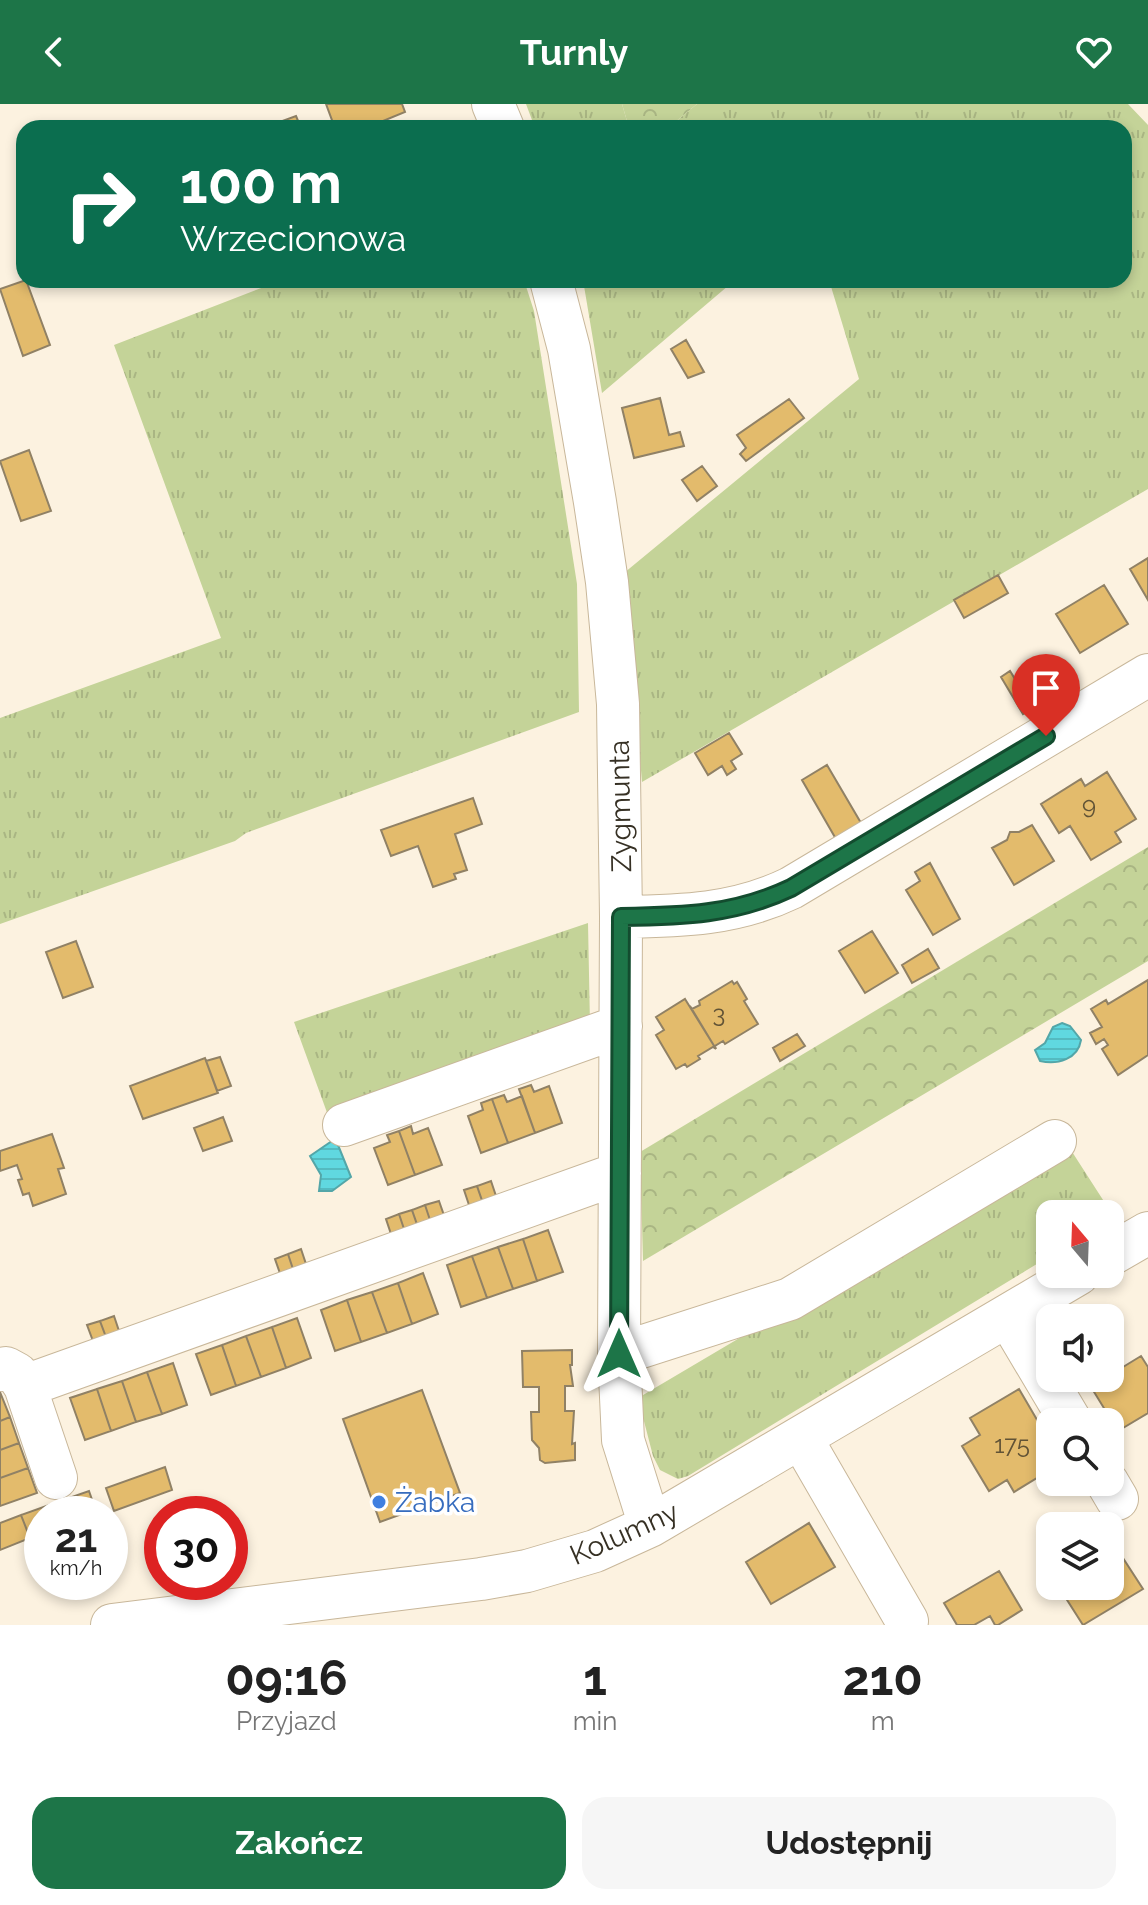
<!DOCTYPE html>
<html lang="pl">
<head>
<meta charset="utf-8">
<style>
	body { margin:0; font-family:Raleway,sans-serif; background:#f6f6f6; color:#222; height:100vh; display:flex; flex-direction:column; font-size:30px; white-space:nowrap }
	* { box-sizing:border-box; margin:0 }
	p { font-size:26px; color:#767676 }
	.icon { flex:none; width:44px; height:44px; fill:none; stroke:currentColor; stroke-width:2; stroke-linecap:round; stroke-linejoin:round }
	.map { position:relative; height:1521px; overflow:hidden }
	.panel { display:flex; flex-direction:column; background:#fff; flex:1 }
	.panel>* { flex:none }
	.top-card { position:absolute; left:16px; top:16px; width:1116px; height:168px; border-radius:24px; box-shadow:0 4px 12px #0003; background:#0b6e4f; color:#fff; overflow:hidden }
	.needle { width:52px; rotate:341deg }
	.controls { position:absolute; left:1036px; top:1096px; display:grid; gap:16px }
	.controls a { display:grid; place-items:center; width:88px; height:88px; border-radius:16px; background:#fff; box-shadow:0 4px 12px #0003; font-size:40px }
	.speed { position:absolute; left:24px; top:1392px; display:flex; gap:16px; font-size:40px; font-weight:700; text-align:center }
	.speed>* { display:grid; place-content:center; width:104px; height:104px; border-radius:50%; background:#fff; box-shadow:0 4px 12px #0003; line-height:1 }
	.speed small { font-size:20px; font-weight:400 }
	.speed .limit { border:12px solid #d22; background:#fff; color:#111 }
	.pin { position:absolute; display:grid; place-items:center; width:68px; height:68px; color:#fff; margin:-82px -34px; border-radius:50% 50% 50% 0; rotate:-45deg; box-shadow:0 0 8px #0007 }
	.pin .icon { rotate:45deg }
	.me { position:absolute; width:88px; margin:-44px; rotate:0deg; stroke-linejoin:round; filter:drop-shadow(0 0 6px #0008) }
	.turn { display:flex; align-items:center; gap:28px; height:168px; padding:0 32px; font-size:36px }
	.turn .icon { width:104px; height:104px; stroke-width:2.5 }
	.turn b { display:block; font-size:56px; line-height:68px }
	.eta { display:flex; justify-content:space-evenly; align-items:center; height:136px; text-align:center }
	.eta b { font-size:48px; font-weight:700; line-height:56px }
	.action { display:flex; gap:16px; margin-top:auto; padding:16px 32px }
	.action a { flex:1; height:92px; border-radius:24px; background:#1d7548; color:#fff; font-size:32px; font-weight:700; line-height:92px; text-align:center }
	.action a+a { background:#f6f6f6; color:#222 }
	header { display:flex; justify-content:space-between; align-items:center; height:104px; padding:0 32px; background:#1d7548; color:#fff; font-size:36px; font-weight:700 }
	.map>svg:first-child { display:block }
</style>
</head>
<body>
<header><svg class="icon" aria-label="back" viewBox="0 0 24 24"><path d="M15 5l-7 7 7 7"/></svg>Turnly<svg class="icon" aria-label="heart" viewBox="0 0 24 24"><path d="M12 20l-8-8c-3-5 5-10 8-4 3-6 11-1 8 4z"/></svg></header>
<div class="map">
<svg width="1148" height="1521" viewBox="0 0 1148 1521">
	<defs>
		<pattern id="grass-tufts" width="24" height="20" patternUnits="userSpaceOnUse" patternTransform="scale(2)"><rect width="24" height="20" fill="#c4d398"/><path d="M3 7l-1-3M5 7V3M7 7l1-3M15 17l-1-3M17 17v-4M19 17l1-3" fill="none" stroke="#a9b583"/></pattern>
		<pattern id="forest-crowns" width="20" height="18" patternUnits="userSpaceOnUse" patternTransform="scale(2)"><rect width="20" height="18" fill="#c4d398"/><path d="M2 6a3 3 0 1 1 6 0M12 15a3 3 0 1 1 6 0" fill="none" stroke="#a9b583"/></pattern>
		<pattern id="water-rules" width="6" height="5" patternUnits="userSpaceOnUse" patternTransform="scale(2)"><rect width="6" height="5" fill="#60d8e0"/><path d="M0 2.5h6" fill="none" stroke="#54bac0"/></pattern>
	</defs>
	<rect width="100%" height="100%" fill="#fcf2e0"/>
	<!-- grass -->
	<path fill="url(#grass-tufts)" d="M526,0H622L629,24H535Z
		M697,0H1128L1148,21V385L642,678L624,469L859,275L829,176H1124V24H668Z
		M282,176H524L534,207L577,480L579,608L246,729L235,737L0,820V614L221,534L114,241Z
		M583,176H735L602,289Z
		M588,819L590,921L329,1014L294,918Z
		M1067,1040L1114,1113L1110,1115V1110H1050V1152L688,1372L678,1375L660,1366L653,1352L638,1294Z"/>
	<!-- forest -->
	<path fill="url(#forest-crowns)" d="M622,0H697L668,24H629Z
		M1148,743V857L643,1157L640,1048Z"/>
	<!-- water -->
	<path fill="url(#water-rules)" stroke="#53a6a8" stroke-width="2" d="M1062,919L1070,922L1081,936C1078,955 1058,961 1040,957L1035,946L1045,939L1053,923Z
		M332,1037L338,1041L351,1073L332,1087H319L321,1071L310,1052Z"/>
	<!-- building -->
	<path fill="#e3bb6c" stroke="#908165" stroke-width="2" d="M326,0H402L405,8L366,24H319L333,19Z
		M296,12L301,24H266V23Z
		M26,176L50,241L23,252L0,185Z
		M686,236L704,268L688,274L671,245Z
		M660,294L669,331L680,328L684,342L634,354L622,304Z
		M789,295L804,314L746,357L740,350L746,344L737,331Z
		M29,346L51,407L21,417L0,357Z
		M702,362L717,382L697,397L682,376Z
		M1148,454V496L1130,465Z
		M998,471L1008,489L964,514L954,496Z
		M1104,481L1128,520L1080,549L1056,510Z
		M1044,557L1054,573L1057,570L1065,584L1023,610L1001,573L1010,567L1015,575Z
		M729,629L742,650L731,657L736,665L727,671L722,662L708,671L695,649Z
		M827,661L861,719L836,735L802,676Z
		M1107,668L1136,715L1115,728L1121,738L1091,756L1070,722L1059,729L1041,700L1081,675L1085,682Z
		M473,694L482,720L455,730L467,766L454,770L456,775L433,783L418,742L391,752L381,726Z
		M1032,721L1054,757L1014,781L992,744L1007,736L1010,728H1019Z
		M930,759L960,815L933,831L906,786L920,777L915,768Z
		M872,827L898,869L865,889L839,847Z
		M76,837L93,883L63,894L46,848Z
		M928,845L939,864L912,879L902,861Z
		M1148,876V951L1118,971L1102,945L1108,941L1104,935L1096,940L1090,929L1102,923L1091,905L1106,896L1108,900Z
		M732,877L734,880L737,878L747,895L744,897L758,920L725,940L723,937L715,942L716,945L690,902L692,905L700,901L699,897Z
		M685,895L716,945L713,943L698,952L700,955L687,963L685,960L676,965L656,931L664,926L656,913Z
		M797,930L805,942L780,957L773,944Z
		M220,953L231,982L217,987L206,957Z
		M205,954L218,989L143,1015L130,982Z
		M531,981L534,988L549,982L562,1019L535,1029L519,985Z
		M504,991L507,998L522,992L535,1029L508,1039L492,995Z
		M492,995L508,1039L481,1049L468,1012L483,1006L481,999Z
		M223,1013L232,1037L203,1047L194,1024Z
		M411,1022L413,1030L428,1024L442,1061L415,1071L399,1027Z
		M399,1027L415,1071L388,1081L374,1044L390,1038L387,1031Z
		M52,1030L64,1064L58,1065L66,1090L33,1102L29,1089L23,1091L18,1076L22,1075L17,1061L0,1067V1047Z
		M491,1077L499,1101L485,1105L477,1082Z
		M477,1082L485,1105L472,1110L464,1086Z
		M439,1097L447,1120L433,1125L425,1101Z
		M425,1101L433,1125L420,1129L412,1106Z
		M412,1106L420,1129L407,1134L399,1110Z
		M399,1110L407,1134L394,1139L386,1115Z
		M548,1126L563,1168L537,1177L523,1135Z
		M523,1135L537,1177L513,1185L498,1143Z
		M498,1143L513,1185L487,1194L472,1152Z
		M301,1145L309,1169L296,1174L288,1150Z
		M288,1150L296,1174L283,1178L275,1155Z
		M472,1152L487,1194L461,1203L447,1161Z
		M423,1169L438,1210L412,1220L398,1179Z
		M398,1179L412,1220L387,1229L372,1188Z
		M372,1188L387,1229L361,1238L347,1196Z
		M347,1196L361,1238L335,1247L321,1206Z
		M114,1212L122,1236L109,1241L100,1217Z
		M297,1214L311,1254L286,1264L272,1223Z
		M100,1217L109,1241L96,1245L87,1221Z
		M272,1223L286,1264L261,1273L246,1232Z
		M246,1232L261,1273L236,1282L222,1241Z
		M222,1241L236,1282L211,1291L196,1250Z
		M572,1246V1261H570L573,1282H565V1307H574L572,1340L575,1339V1356L545,1359L540,1356L539,1344L532,1336L531,1308H539V1283H523L522,1247Z
		M1141,1252L1148,1263V1309L1118,1327L1091,1283L1110,1274V1271Z
		M173,1259L187,1301L162,1310L147,1268Z
		M147,1268L162,1310L136,1318L122,1277Z
		M122,1277L136,1318L111,1327L97,1285Z
		M97,1285L111,1327L85,1336L70,1294Z
		M1019,1285L1050,1338V1366L1014,1388L1007,1376L989,1387L962,1342L980,1331L970,1314Z
		M422,1286L460,1389L380,1418L343,1315Z
		M0,1288L10,1313L0,1317Z
		M10,1313L19,1339L0,1346V1317Z
		M19,1339L28,1364L0,1374V1346Z
		M165,1363L172,1386L114,1407L106,1384Z
		M28,1364L37,1389L0,1402V1374Z
		M89,1387L97,1410H68L63,1396Z
		M63,1396L68,1410H42V1440L38,1441L35,1433L30,1434L21,1411Z
		M21,1411L30,1434L0,1446V1419Z
		M809,1419L835,1463L771,1500L746,1458Z
		M1121,1451L1143,1485L1083,1521L1062,1488L1071,1482H1110V1458Z
		M999,1467L1022,1506L998,1521H995L990,1512L974,1521H957L944,1499Z"/>
	<g fill="none" stroke-linecap="round" stroke-linejoin="round">
		<!-- minor casing -->
		<g stroke="#c8b79a" stroke-width="44">
			<path id="minor" d="M493,0L503,24
				M551,176L569,245L595,398L607,478L618,600L621,813L619,1250L623,1336L650,1422
				M621,813C682,812 735,811 791,784L1148,571
				M344,1021L621,922
				M1110,1151L1148,1129
				M1008,1212L1071,1318
				M619,1250L790,1195L1055,1037
				M0,1266L6,1264L17,1270L25,1282L56,1374
				M25,1282L620,1069
				M801,1334L907,1517
				M1107,1378L1117,1395
				M112,1521L481,1475L527,1467L595,1447L650,1422L1078,1170"/>
		</g>
		<!-- minor -->
		<use href="#minor" stroke="#fff" stroke-width="42"/>
	</g>
	<g fill="none" stroke-linecap="round" stroke-linejoin="round">
		<!-- route casing -->
		<g stroke="#134c2f" stroke-width="20">
			<path id="route" d="M619,1250L621,813C683,812 734,811 791,784L1046,632"/>
		</g>
		<!-- route -->
		<use href="#route" stroke="#1d7548" stroke-width="14"/>
	</g>
	<!-- markers -->
	<circle fill="#3f7fe0" stroke="#fff" stroke-width="3" cx="379" cy="1398" r="8"/>
	<g text-anchor="middle" stroke-width="7" stroke-linejoin="round" paint-order="stroke">
		<!-- number labels -->
		<g font-size="24" fill="#615336">
			<text x="1089" y="710">9</text>
			<text x="719" y="918">3</text>
			<text x="1012" y="1349">175</text>
		</g>
		<!-- street labels -->
		<g font-size="28" fill="#363024" stroke="#fff">
			<text transform="translate(620 702) rotate(-91)" y="10">Zygmunta</text>
			<text transform="translate(624 1429) rotate(-24)" y="10">Kolumny</text>
		</g>
		<!-- shop labels -->
		<g font-size="28" fill="#366cbe" stroke="#fff" text-anchor="start">
			<text x="395" y="1408">Żabka</text>
		</g>
	</g>
</svg>
<div class="controls">
<a><svg class="needle" viewBox="-14 -14 28 28"><path d="M0-13l5 13h-10z" fill="#e53935"/><path d="M0 13l5-13h-10z" fill="#767676"/></svg></a>
<a><svg class="icon" aria-label="sound" viewBox="0 0 24 24"><path d="M4 9h4l5-4v14l-5-4H4zM17 9q2 3 0 6"/></svg></a>
<a><svg class="icon" aria-label="search" viewBox="0 0 24 24"><circle cx="10" cy="10" r="6"/><path d="M15 15l6 6"/></svg></a>
<a><svg class="icon" aria-label="layers" viewBox="0 0 24 24"><path d="M12 4l9 5-9 5-9-5zM3 14l9 5 9-5"/></svg></a>
</div>
<div class="speed"><div>21<small>km/h</small></div><div class="limit">30</div></div>
<div class="pin" style="left:1046px;top:632px;background:#d93025"><svg class="icon" aria-label="arrive" viewBox="0 0 24 24"><path d="M6 21V4h12l-3 4 3 4H6"/></svg></div>
<svg class="me" style="left:619px;top:1250px" viewBox="-20 -20 40 40"><path d="M0-17L14 15 0 8-14 15z" fill="#1d7548" stroke="#fff" stroke-width="4"/></svg>
<div class="top-card">
<div class="turn"><svg class="icon" aria-label="right" viewBox="0 0 24 24"><path d="M7 20v-9h11M14 6l5 5-5 5"/></svg><div><b>100 m</b>Wrzecionowa</div></div>
</div>
</div>
<section class="panel">
<div class="eta">
<div><b>09:16</b><p>Przyjazd</p></div>
<div><b>1</b><p>min</p></div>
<div><b>210</b><p>m</p></div>
</div>
<div class="action"><a>Zakończ</a><a>Udostępnij</a></div>
</section>
</body>
</html>
